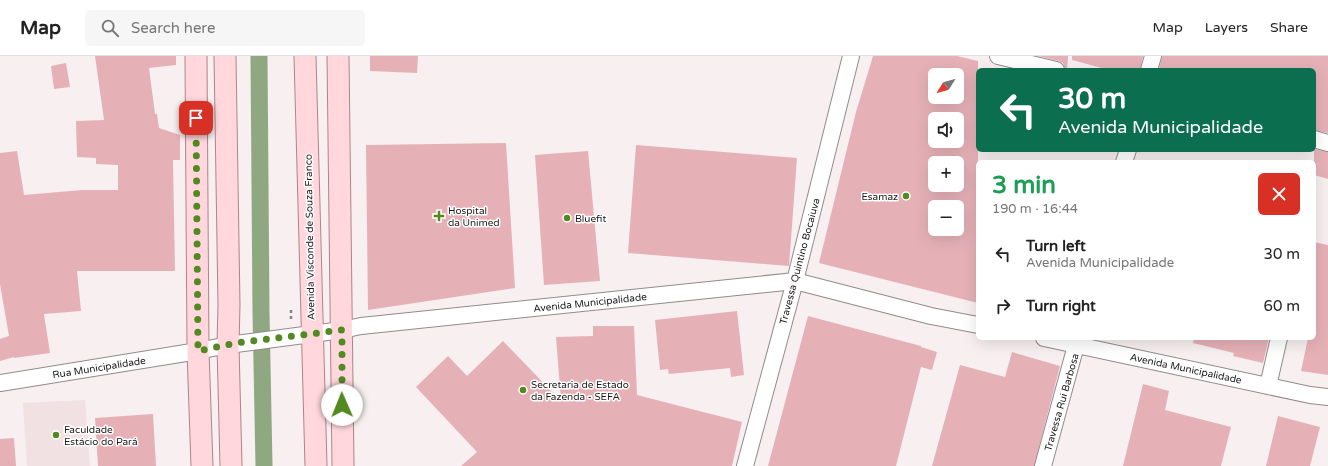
<!DOCTYPE html>
<html lang="en">
<head>
<meta charset="utf-8">
<style>
	body { margin:0; font-family:"Varela Round",sans-serif; background:#f6f6f6; color:#222; height:100vh; display:flex; flex-direction:column; font-size:15px; white-space:nowrap }
	* { box-sizing:border-box; margin:0 }
	p { font-size:13px; color:#767676 }
	.icon { flex:none; width:22px; height:22px; fill:none; stroke:currentColor; stroke-width:2; stroke-linecap:round; stroke-linejoin:round }
	.map { position:relative; flex:1; overflow:hidden }
	.drawer { position:absolute; left:976px; top:104px; width:340px; height:180px; display:flex; flex-direction:column; background:#fff; border-radius:6px; box-shadow:0 4px 16px #0002 }
	.drawer>* { flex:none }
	.guide { position:absolute; left:976px; top:12px; width:340px; height:84px; border-radius:6px; box-shadow:0 4px 16px #0002; background:#0b6e4f; color:#fff; overflow:hidden }
	.needle { width:26px; rotate:233deg }
	.fabs { position:absolute; left:928px; top:12px; display:grid; gap:8px }
	.fabs a { display:grid; place-items:center; width:36px; height:36px; border-radius:6px; background:#fff; box-shadow:0 4px 16px #0002; font-size:20px }
	.pin { position:absolute; display:grid; place-items:center; width:34px; height:34px; color:#fff; margin:-17px; border-radius:8px; box-shadow:0 2px 6px #0006 }
	.me { position:absolute; width:44px; margin:-22px; rotate:359deg; stroke-linejoin:round; filter:drop-shadow(0 0 3px #0008) }
	.turn { display:flex; align-items:center; gap:14px; height:84px; padding:0 16px; font-size:18px }
	.turn .icon { width:52px; height:52px; stroke-width:2.5 }
	.turn b { display:block; font-size:28px; line-height:34px }
	.round { display:grid; place-items:center; flex:none; width:42px; height:42px; border-radius:6px; background:#f6f6f6 }
	.head { display:flex; align-items:center; justify-content:space-between; height:68px; padding:0 16px }
	h1 { font-size:24px; font-weight:700; line-height:30px; color:#1e9e55 }
	ul { padding:0; list-style:none }
	li { display:flex; align-items:center; gap:12px; height:52px; padding:0 16px }
	li div { flex:1 }
	li b { display:block; font-size:15px }
	li em { font-style:normal }
	header { display:flex; align-items:center; gap:24px; box-sizing:border-box; height:56px; padding:0 20px; background:#fff; border-bottom:1px solid #e0e0e0 }
	header strong { font-size:19px }
	nav { display:flex; gap:22px; margin-inline-start:auto; font-size:14px }
	.search { width:280px; height:36px; background:#f6f6f6; display:flex; align-items:center; gap:10px; box-sizing:border-box; padding:0 14px; border-radius:6px; color:#767676; font-size:15px }
	.map>svg:first-child { display:block }
</style>
</head>
<body>
<header>
<strong>Map</strong>
<div class="search"><svg class="icon" aria-label="search" viewBox="0 0 24 24"><circle cx="10" cy="10" r="6"/><path d="M15 15l6 6"/></svg>Search here</div>
<nav><a>Map</a><a>Layers</a><a>Share</a></nav>
</header>
<div class="map">
<svg width="1328" height="410" viewBox="0 0 1328 410">
	<rect width="100%" height="100%" fill="#f7eff0"/>
	<!-- built -->
	<path fill="#f2e1e3" d="M85,344L90,410H27L23,347Z"/>
	<g fill="none" stroke-linecap="round" stroke-linejoin="round">
		<!-- canal -->
		<path stroke="#90a881" stroke-width="17" d="M259,0L261,257L264,410"/>
	</g>
	<!-- building -->
	<path fill="#e5b1b7" fill-rule="evenodd" d="M95,0H176V9L149,12L155,58H157L159,72L180,79V104H173L175,215H77L81,255L44,258L50,297L14,302V301L0,305V283L9,280L0,228V97L17,95L24,139L82,134H118V109L96,108V102L77,101L76,65L104,64Z
		M370,0H418L417,17L370,15Z
		M873,0H957L978,5V247L819,207L856,56ZM935,19H957V41H935ZM935,63H957V85H935ZM935,107H957V129H935ZM935,151H957V173H935Z
		M1038,0H1068L1067,14H1065L1063,7L1059,5Z
		M1072,0H1143L1140,14H1109L1072,4Z
		M1162,0H1328V77L1314,74V14H1159Z
		M66,7L70,31L54,33L51,10Z
		M506,87L515,232L368,254L366,89Z
		M636,89L797,102L789,210L628,197Z
		M1314,93L1328,96V123L1314,119Z
		M588,95L600,225L544,229L535,99Z
		M1314,186L1328,189V319L1301,315L1308,282H1314Z
		M737,255L744,319L731,321L730,312L669,318L668,313L660,314L655,264Z
		M808,260L921,290V291L937,296L932,314L921,311L896,410H768Z
		M593,270H634L637,339L742,366L732,410H461L477,396L416,331L448,300L467,320L503,285L561,345L556,281L593,280Z
		M1194,282H1269L1263,307L1233,300L1234,297L1193,287Z
		M1012,296L1060,310L1034,410H932L960,309L1005,321Z
		M1143,328L1169,335L1165,354L1231,371L1221,410H1123Z
		M153,358L156,410H98L95,362Z
		M1278,360L1320,371L1310,410H1266Z
		M14,382L16,410H0V383Z"/>
	<g fill="none" stroke-linecap="round" stroke-linejoin="round">
		<!-- minor casing -->
		<g stroke="#928b8b" stroke-width="18">
			<path id="minor" d="M998,0L1056,14
				M1149,14L1153,0
				M1314,83L1328,87
				M1124,106L1128,94
				M1044,282L1310,339L1328,341
				M0,327L198,295L228,289L342,274L361,270L795,225L931,260L978,269
				M1268,330L1279,282
				M745,410L795,225L851,0
				M1043,410L1078,282"/>
		</g>
		<!-- major casing -->
		<g stroke="#b08389" stroke-width="23">
			<path id="major" d="M196,0L198,295L202,410
				M225,0L229,249L228,289L231,410
				M305,0L316,410
				M338,0L343,410"/>
		</g>
		<!-- path -->
		<path stroke="#898384" stroke-width="2.5" stroke-dasharray="3 3" stroke-linecap="butt" d="M291,254V265"/>
		<!-- minor -->
		<use href="#minor" stroke="#fff" stroke-width="16"/>
		<!-- major -->
		<use href="#major" stroke="#ffd7dc" stroke-width="21"/>
	</g>
	<g fill="none" stroke-linecap="round" stroke-linejoin="round">
		<!-- route -->
		<path stroke="#538921" stroke-width="7" stroke-dasharray="0 12.6" d="M196,62L198,295L236,287L342,274V349"/>
	</g>
	<!-- markers -->
	<g fill="#538921" stroke="#fff" stroke-width="1.5">
		<circle cx="906" cy="140" r="4"/>
		<path d="M437 154h4v4h4v4h-4v4h-4v-4h-4v-4h4z"/>
		<circle cx="567" cy="162" r="4"/>
		<circle cx="523" cy="334" r="4"/>
		<circle cx="56" cy="379" r="4"/>
	</g>
	<g text-anchor="middle" stroke-width="3" stroke-linejoin="round" paint-order="stroke">
		<!-- poi labels -->
		<g font-size="10" fill="#1c191a" stroke="#fff" text-anchor="start">
			<text x="898" y="144" text-anchor="end">Esamaz</text>
			<text x="448" y="158">Hospital<tspan x="448" dy="12">da Unimed</tspan></text>
			<text x="575" y="166">Bluefit</text>
			<text x="531" y="332">Secretaria de Estado<tspan x="531" dy="12">da Fazenda - SEFA</tspan></text>
			<text x="64" y="377">Faculdade<tspan x="64" dy="12">Estácio do Pará</tspan></text>
		</g>
		<!-- street labels -->
		<g font-size="10" fill="#1c191a" stroke="#fff">
			<text transform="translate(309 181) rotate(-91)" y="4">Avenida Visconde de Souza Franco</text>
			<text transform="translate(799 205) rotate(-75)" y="4">Travessa Quintino Bocaiuva</text>
			<text transform="translate(590 246) rotate(-6)" y="4">Avenida Municipalidade</text>
			<text transform="translate(99 311) rotate(-9)" y="4">Rua Municipalidade</text>
			<text transform="translate(1186 312) rotate(12)" y="4">Avenida Municipalidade</text>
			<text transform="translate(1061 346) rotate(-74)" y="4">Travessa Rui Barbosa</text>
		</g>
	</g>
</svg>
<div class="fabs">
<a><svg class="needle" viewBox="-14 -14 28 28"><path d="M0-13l5 13h-10z" fill="#e53935"/><path d="M0 13l5-13h-10z" fill="#767676"/></svg></a>
<a><svg class="icon" aria-label="sound" viewBox="0 0 24 24"><path d="M4 9h4l5-4v14l-5-4H4zM17 9q2 3 0 6"/></svg></a>
<a>+</a>
<a>−</a>
</div>
<div class="pin" style="left:196px;top:62px;background:#d93025"><svg class="icon" aria-label="arrive" viewBox="0 0 24 24"><path d="M6 21V4h12l-3 4 3 4H6"/></svg></div>
<svg class="me" style="left:342px;top:349px" viewBox="-20 -20 40 40"><circle r="19" fill="#fff"/><path d="M0-13L10 11 0 6-10 11z" fill="#538921"/></svg>
<div class="guide">
<div class="turn"><svg class="icon" aria-label="left" viewBox="0 0 24 24"><path d="M17 20v-9H6M10 6l-5 5 5 5"/></svg><div><b>30 m</b>Avenida Municipalidade</div></div>
</div>
<section class="drawer">
<div class="head"><div><h1>3 min</h1><p>190 m · 16:44</p></div><a class="round" style="background:#d93025;color:#fff"><svg class="icon" aria-label="close" viewBox="0 0 24 24"><path d="M6 6l12 12M18 6L6 18"/></svg></a></div>
<ul>
<li><svg class="icon" aria-label="left" viewBox="0 0 24 24"><path d="M17 20v-9H6M10 6l-5 5 5 5"/></svg><div><b>Turn left</b><p>Avenida Municipalidade</p></div><em>30 m</em></li>
<li><svg class="icon" aria-label="right" viewBox="0 0 24 24"><path d="M7 20v-9h11M14 6l5 5-5 5"/></svg><div><b>Turn right</b></div><em>60 m</em></li>
</ul>
</section>
</div>
</body>
</html>
